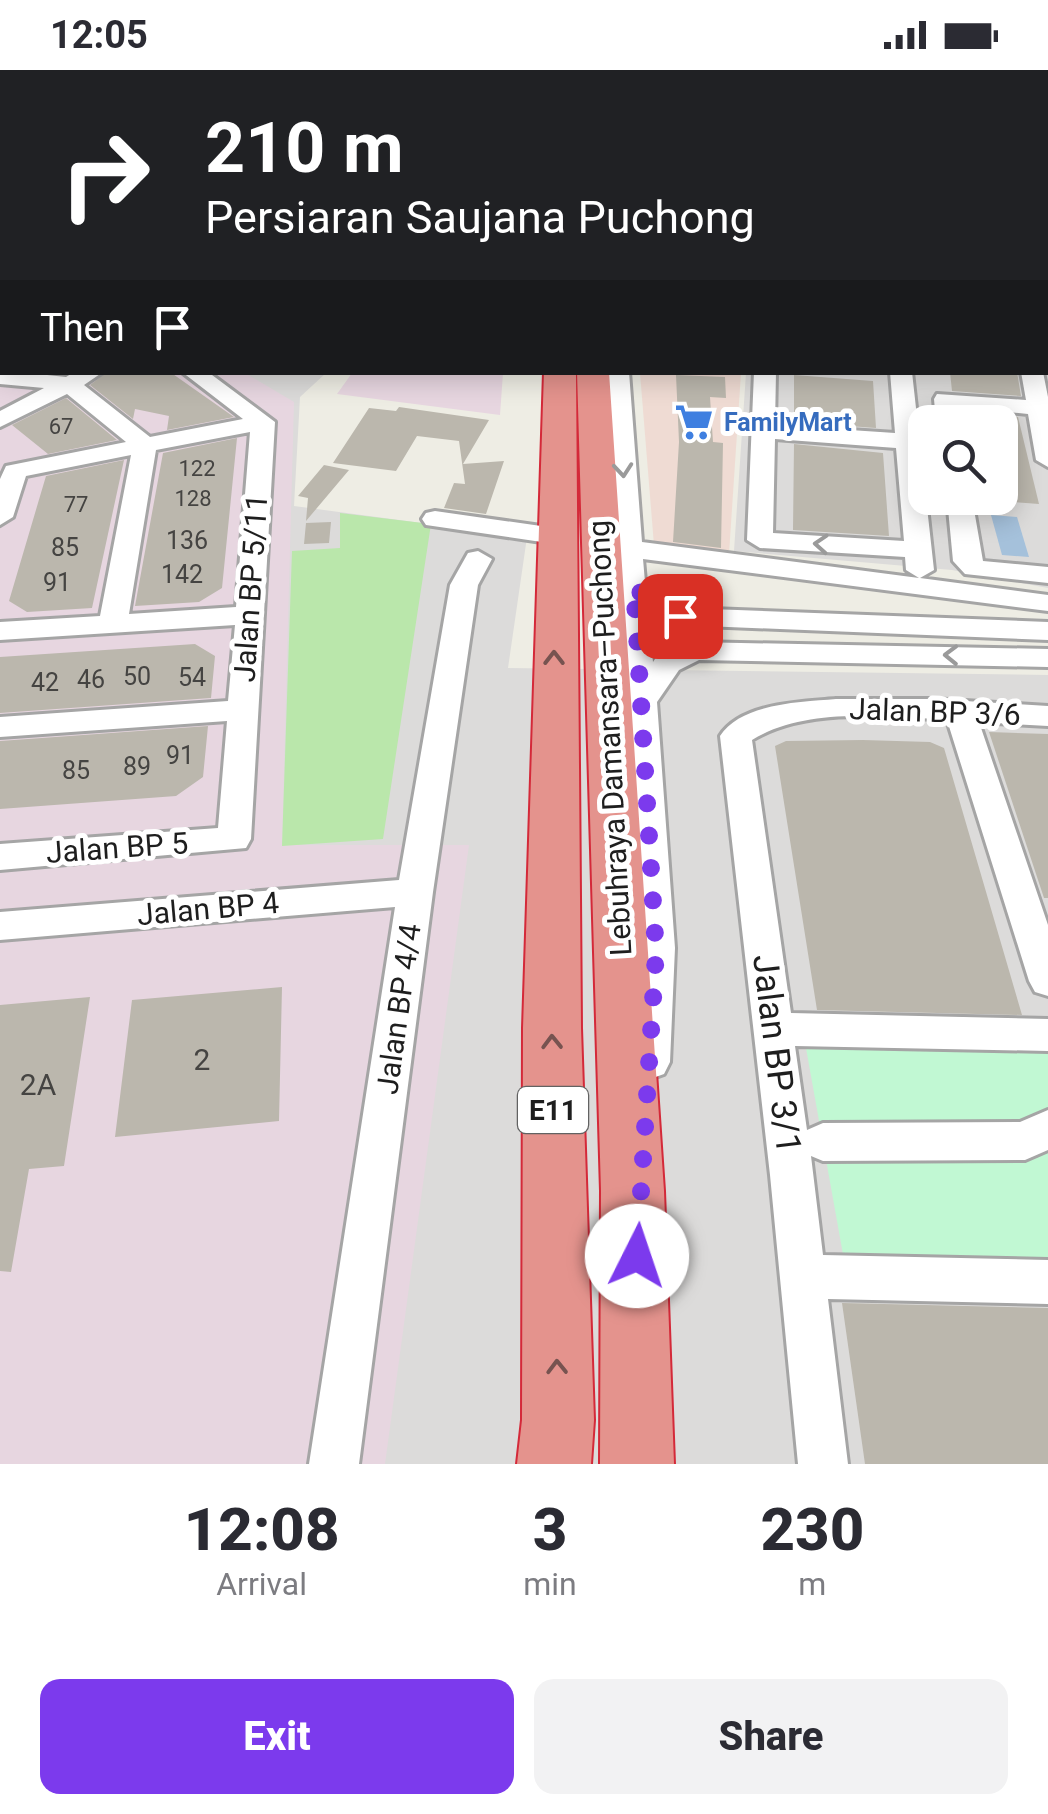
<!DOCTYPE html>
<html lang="en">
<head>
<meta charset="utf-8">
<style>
	body { margin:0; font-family:Roboto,sans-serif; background:#f2f2f3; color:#2b2b33; height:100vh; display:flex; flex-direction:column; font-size:38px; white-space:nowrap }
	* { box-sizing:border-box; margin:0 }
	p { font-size:32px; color:#7c7c81 }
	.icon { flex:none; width:55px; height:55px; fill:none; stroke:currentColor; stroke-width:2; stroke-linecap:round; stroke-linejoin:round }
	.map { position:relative; height:1394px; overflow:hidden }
	.side { display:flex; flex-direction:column; background:#fff; flex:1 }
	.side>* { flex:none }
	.hud { position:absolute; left:0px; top:0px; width:1050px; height:305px; box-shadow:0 5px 25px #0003; background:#202124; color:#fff; overflow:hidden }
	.controls { position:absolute; left:908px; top:335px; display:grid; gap:20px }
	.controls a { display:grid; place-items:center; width:110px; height:110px; border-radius:20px; background:#fff; box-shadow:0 5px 25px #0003; font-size:50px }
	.pin { position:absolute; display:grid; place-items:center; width:85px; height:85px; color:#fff; margin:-42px; border-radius:20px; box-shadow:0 5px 15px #0006 }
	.me { position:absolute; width:110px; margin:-55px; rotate:4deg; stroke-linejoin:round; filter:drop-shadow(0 0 8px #0008) }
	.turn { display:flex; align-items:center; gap:35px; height:210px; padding:0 40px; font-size:45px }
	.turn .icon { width:130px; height:130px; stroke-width:2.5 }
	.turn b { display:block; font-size:70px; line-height:85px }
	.then { display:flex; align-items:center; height:95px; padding:0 40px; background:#0003; gap:20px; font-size:38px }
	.eta { display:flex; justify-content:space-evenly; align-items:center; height:170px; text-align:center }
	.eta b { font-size:60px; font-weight:800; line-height:70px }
	.cta { display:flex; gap:20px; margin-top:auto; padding:20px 40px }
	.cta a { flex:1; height:115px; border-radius:20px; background:#7c3aed; color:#fff; font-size:40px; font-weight:800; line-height:115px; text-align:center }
	.cta a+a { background:#f2f2f3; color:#2b2b33 }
	.status { display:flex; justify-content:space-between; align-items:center; height:70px; padding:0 50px; background:#fff; direction:ltr }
	.status svg { height:28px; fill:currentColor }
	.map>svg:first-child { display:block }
</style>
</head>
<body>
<div class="status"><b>12:05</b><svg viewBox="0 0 49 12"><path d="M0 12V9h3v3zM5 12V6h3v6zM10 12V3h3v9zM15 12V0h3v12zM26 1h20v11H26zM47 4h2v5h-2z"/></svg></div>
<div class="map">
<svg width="1048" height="1394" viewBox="0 0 1048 1394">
	<rect width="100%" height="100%" fill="#eeede4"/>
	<!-- residential -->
	<path fill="#dcdbda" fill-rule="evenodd" d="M0,0H583L2,2V302L326,303L300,327L294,436L527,467L508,598L1048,605V1394H0Z
		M1048,237V518L952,500L734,481L746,303L1048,302ZM925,352H1000V428H925Z"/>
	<!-- commercial -->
	<path fill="#efdbd3" d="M640,303H741L729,484L654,475Z"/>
	<!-- industrial -->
	<path fill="#e7d6e0" d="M0,239L2,302L245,303L294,332L282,775H469L385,1394H0Z
		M352,303H503L500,345L337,324Z"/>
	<!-- grass -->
	<path fill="#bae7ab" d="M340,443L431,454L383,769L282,776L292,481L340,478Z"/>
	<!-- park -->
	<path fill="#c1f8d3" d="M804,967L1048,973V1197L844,1190Z"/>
	<!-- water -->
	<path fill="#a5c1db" d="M991,445L1017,447L1029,487L1002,485Z"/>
	<!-- building -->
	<path fill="#bbb7ad" d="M107,302H170L234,347L167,360L169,346L135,339L133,349L90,315Z
		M950,302H1017L1021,326L952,321Z
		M676,305L725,307L726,328L710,327L713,372L723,373L721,478L673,472L679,372Z
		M794,305L873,311L876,358L794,352Z
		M66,328L117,370L48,384L12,355Z
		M399,337L489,350L463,394L504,391L486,444L444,438L454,413L465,414L459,371L417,366L396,401L333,393L369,338L396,341Z
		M962,341L1018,347L1039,434L1000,431V352H962Z
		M237,368L222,518L199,532L135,536L163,383Z
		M794,374L883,383L889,466L793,460Z
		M124,390L92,538L27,542L9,531L46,406Z
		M324,395L349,400L306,451L308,428L298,426Z
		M331,452L329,473L304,474L306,453Z
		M195,574L215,586L211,628L0,643V587Z
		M208,656L203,707L176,726L0,739V671Z
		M989,662L1048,664V828H1044Z
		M863,670L930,672L944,678L1022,945L817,940L775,676L786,671Z
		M282,917L279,1051L115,1067L132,930Z
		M90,927L64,1096L29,1099L11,1202L0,1201V935Z
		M842,1233L1048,1238V1394H865Z"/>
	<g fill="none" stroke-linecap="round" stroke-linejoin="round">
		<!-- minor casing -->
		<g stroke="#a5a5a5" stroke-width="6">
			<path id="minor" d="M155,0H205L206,2H157Z
				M294,0H336L337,2H296Z
				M442,0H460L461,2H444Z
				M2,21V32L0,33V22Z
				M2,62V72L0,73V63Z
				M0,133H2V143H0Z
				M0,163H2V175H0Z
				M0,214L2,215V227H0Z
				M0,246H2V259H0Z
				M0,300L66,307L74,302H103L84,315L150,367L243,349L182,302H208L275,352L251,769L246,778L0,800V774L218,758L227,651L0,667V647L228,631L235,555L0,570V552L100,546L131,385L26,406L13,447L0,455V409L6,396L126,372L67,324L0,357V341L44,318L0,314ZM250,362L236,537L129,544L156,380Z
				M607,302H629L642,472L919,508L906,500L905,487L760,478L747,470L754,302H776L775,355L895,363L890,302H912L934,500L920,508L1048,525V541L643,489L645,512L666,531L684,538L1048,552V570L680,555L648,544L653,592L657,586L694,572L1048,579V597L699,590L679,600L657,632L675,878L670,992L664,1004L650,1009L636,1004L630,992C647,762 615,532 607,302ZM775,369L896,378L904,471L773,463Z
				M1021,302H1043L1048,327V397L1036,390L1028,344L958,337L959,352H936L934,329L937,324L1026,330Z
				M947,428H972L983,491L1048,497V513L965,504L953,491Z
				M435,441L555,458L568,466L555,474L426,455L422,449L426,443Z
				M478,481L492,489L478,515L433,822L359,1394H309L395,837L0,870V842L399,810L450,515L468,483Z
				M836,629H932L1048,636V656L979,652L1048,855V926L1035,922L1029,911L947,650C887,646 805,637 752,670L791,943L1048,949V981L795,976L807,1060L823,1053L1020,1052L1048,1040V1080L1025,1090L823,1091L811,1086L823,1185L1048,1190V1234L828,1229L848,1394H798L770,1105L720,666C741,633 801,632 836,629Z"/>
		</g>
		<!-- highway casing -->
		<g stroke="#d42939" stroke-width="4">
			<path id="highway" d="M544,302H576L581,958L594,1350L591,1394H517L522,1350L523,958Z
				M577,302H609L664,1121L674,1394H600L601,1121Z"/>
		</g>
		<!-- minor -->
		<use href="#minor" fill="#fff" fill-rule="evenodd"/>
		<!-- highway -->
		<use href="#highway" fill="#e4938d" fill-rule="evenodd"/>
	</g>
	<!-- one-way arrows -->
	<defs><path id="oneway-chevron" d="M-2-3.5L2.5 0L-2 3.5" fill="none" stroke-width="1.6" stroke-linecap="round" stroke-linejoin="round" transform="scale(2.5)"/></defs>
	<g stroke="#9a9a9a">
		<use href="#oneway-chevron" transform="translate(623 400) rotate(85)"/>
		<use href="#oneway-chevron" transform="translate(821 474) rotate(-176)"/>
		<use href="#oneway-chevron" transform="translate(951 585) rotate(-179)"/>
	</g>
	<g stroke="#775350">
		<use href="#oneway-chevron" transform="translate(554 588) rotate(-90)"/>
		<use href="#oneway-chevron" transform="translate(552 972) rotate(-91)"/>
		<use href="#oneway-chevron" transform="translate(557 1297) rotate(-91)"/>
	</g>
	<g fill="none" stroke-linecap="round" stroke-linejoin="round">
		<!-- route -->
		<path stroke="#7c3aed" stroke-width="18" stroke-dasharray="0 32.4" d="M637,1186L656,882L634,516L656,538L680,546"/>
	</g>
	<!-- icons -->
	<defs>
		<g id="supermarket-bare" transform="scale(3)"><path d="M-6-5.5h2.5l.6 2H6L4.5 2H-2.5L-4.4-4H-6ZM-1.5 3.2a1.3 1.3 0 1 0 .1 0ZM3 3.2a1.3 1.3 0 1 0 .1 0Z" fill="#3f7fe0" stroke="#fff" stroke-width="2.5" paint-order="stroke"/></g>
	</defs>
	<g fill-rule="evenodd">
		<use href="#supermarket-bare" x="694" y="352"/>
	</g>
	<g text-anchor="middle" stroke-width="10" stroke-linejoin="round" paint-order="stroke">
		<!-- far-number labels -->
		<g font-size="22" fill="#454442">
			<text x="61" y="364">67</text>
			<text x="197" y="406">122</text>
			<text x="193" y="436">128</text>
			<text x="76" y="442">77</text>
		</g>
		<!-- far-shop labels -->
		<g font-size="25" font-weight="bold" fill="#366cbe" stroke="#fff" text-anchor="start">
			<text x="724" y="361">FamilyMart</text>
		</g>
		<!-- number labels -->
		<g font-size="25" fill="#454442">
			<text x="187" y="479">136</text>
			<text x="65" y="486">85</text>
			<text x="182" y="513">142</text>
			<text x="57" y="521">91</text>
			<text x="137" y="615">50</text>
			<text x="192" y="616">54</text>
			<text x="91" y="618">46</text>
			<text x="45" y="621">42</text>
			<text x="180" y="694">91</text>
			<text x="137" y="705">89</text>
			<text x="76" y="709">85</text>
		</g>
		<!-- shield labels -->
		<rect fill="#fff" stroke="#626262" stroke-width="2.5" x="518" y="1017" width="70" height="46" rx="8"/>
		<g font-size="28" font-weight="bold" fill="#1e1e1e">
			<text x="553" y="1050">E11</text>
		</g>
		<!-- street labels -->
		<g font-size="30" fill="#1e1e1e" stroke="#fff">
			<text transform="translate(251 518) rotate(-86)" y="10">Jalan BP 5/11</text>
			<text transform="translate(935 642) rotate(2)" y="10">Jalan BP 3/6</text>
			<text transform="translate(610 668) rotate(-93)" y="10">Lebuhraya Damansara–Puchong</text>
			<text transform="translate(117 778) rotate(-4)" y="10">Jalan BP 5</text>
			<text transform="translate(208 839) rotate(-5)" y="10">Jalan BP 4</text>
			<text transform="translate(399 939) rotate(-82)" y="10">Jalan BP 4/4</text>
		</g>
		<!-- near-number labels -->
		<g font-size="30" fill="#454442">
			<text x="202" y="1000">2</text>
			<text x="38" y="1025">2A</text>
		</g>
		<!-- near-street labels -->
		<g font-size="35" fill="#1e1e1e" stroke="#fff">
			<text transform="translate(777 984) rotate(83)" y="12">Jalan BP 3/1</text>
		</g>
	</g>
</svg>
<div class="controls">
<a><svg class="icon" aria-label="search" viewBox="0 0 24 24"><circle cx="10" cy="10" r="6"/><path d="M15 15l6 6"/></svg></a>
</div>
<div class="pin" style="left:680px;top:546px;background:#d93025"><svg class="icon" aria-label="arrive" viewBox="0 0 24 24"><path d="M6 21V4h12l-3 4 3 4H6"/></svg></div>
<svg class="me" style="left:637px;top:1186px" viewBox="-20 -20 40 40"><circle r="19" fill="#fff"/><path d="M0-13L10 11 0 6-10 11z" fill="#7c3aed"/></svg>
<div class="hud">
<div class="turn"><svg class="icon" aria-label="right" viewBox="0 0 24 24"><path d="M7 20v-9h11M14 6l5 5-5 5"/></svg><div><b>210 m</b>Persiaran Saujana Puchong</div></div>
<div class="then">Then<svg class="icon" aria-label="arrive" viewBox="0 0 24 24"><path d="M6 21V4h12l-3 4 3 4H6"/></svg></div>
</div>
</div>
<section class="side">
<div class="eta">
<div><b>12:08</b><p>Arrival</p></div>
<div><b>3</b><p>min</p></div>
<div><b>230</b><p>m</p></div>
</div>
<div class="cta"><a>Exit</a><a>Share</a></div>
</section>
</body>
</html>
